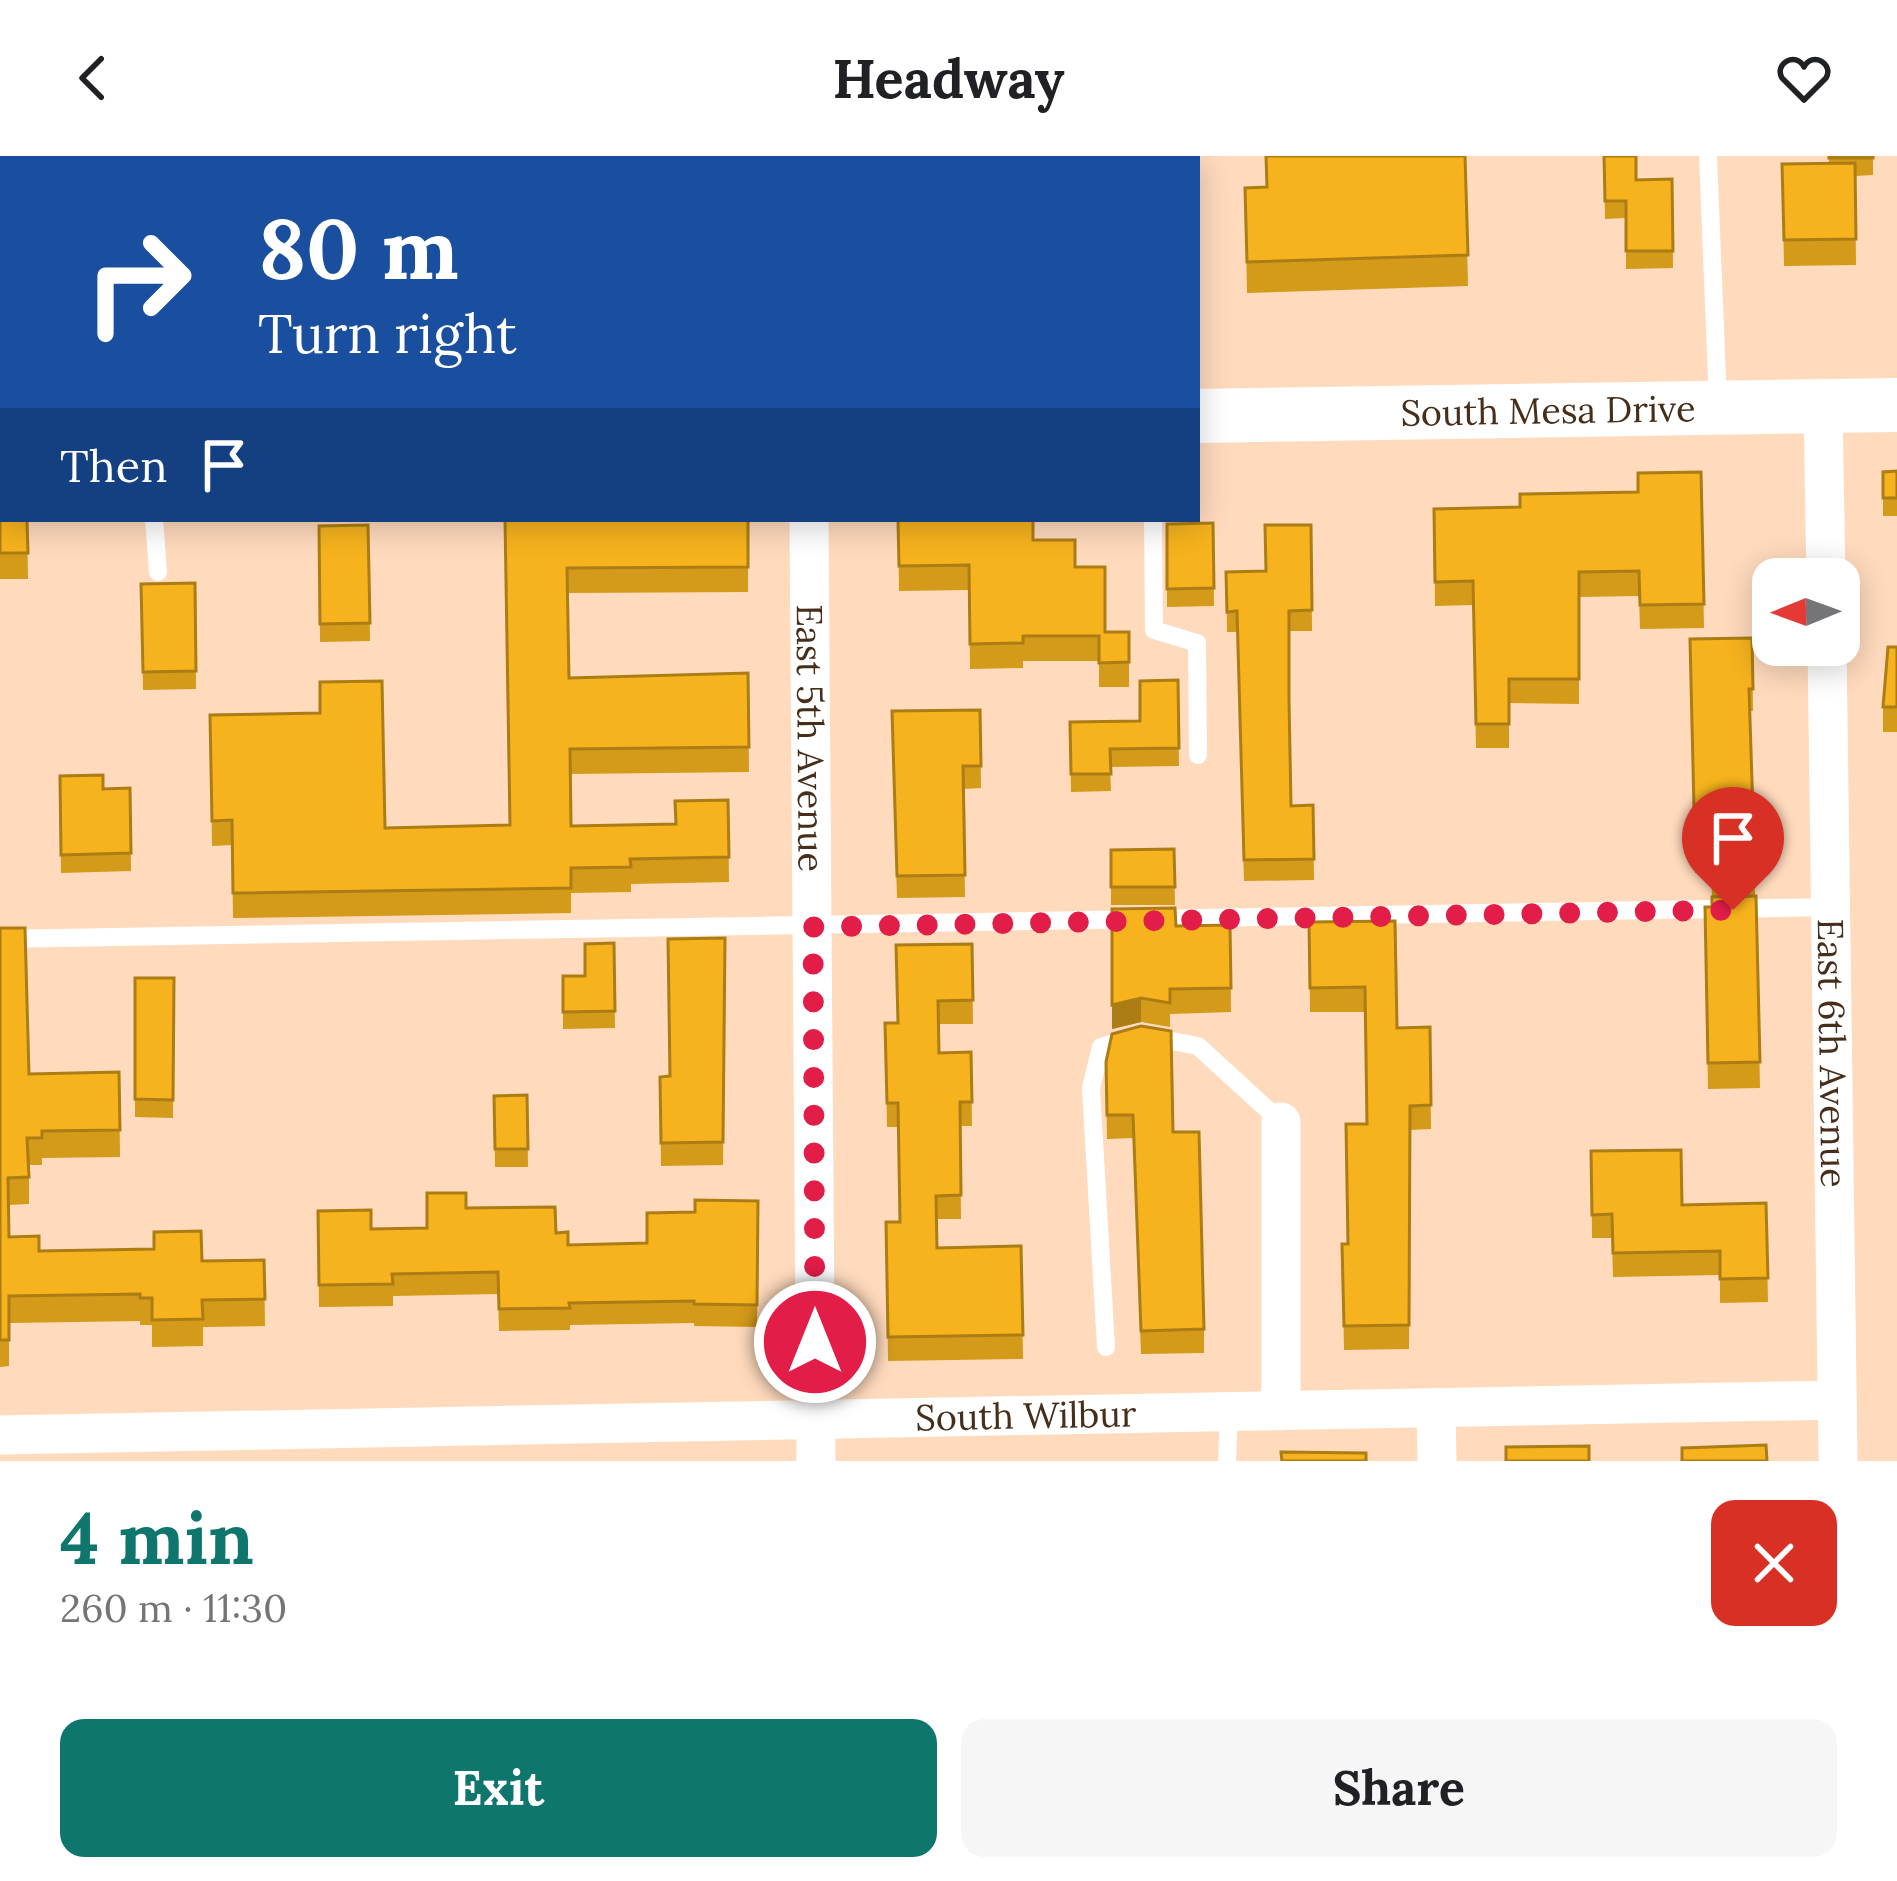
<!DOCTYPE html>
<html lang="en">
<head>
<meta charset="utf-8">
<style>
	body { margin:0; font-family:Lora,serif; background:#f6f6f6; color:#202124; height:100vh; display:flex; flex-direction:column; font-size:45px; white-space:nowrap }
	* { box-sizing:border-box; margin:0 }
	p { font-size:39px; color:#757577 }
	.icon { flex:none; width:66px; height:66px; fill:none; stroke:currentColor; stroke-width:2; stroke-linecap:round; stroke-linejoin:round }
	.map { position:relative; height:1305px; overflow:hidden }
	.side { display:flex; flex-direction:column; background:#fff; flex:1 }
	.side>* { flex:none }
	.guide { position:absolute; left:0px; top:0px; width:1200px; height:366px; box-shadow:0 6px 30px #0003; background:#1a4fa0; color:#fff; overflow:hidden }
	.needle { width:78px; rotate:269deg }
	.controls { position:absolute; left:1752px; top:402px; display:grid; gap:24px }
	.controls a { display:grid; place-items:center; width:108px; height:108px; border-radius:24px; background:#fff; box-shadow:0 6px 30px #0003; font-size:60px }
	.pin { position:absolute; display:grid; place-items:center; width:102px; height:102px; color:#fff; margin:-123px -51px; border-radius:50% 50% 50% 0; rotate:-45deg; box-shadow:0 0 12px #0007 }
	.pin .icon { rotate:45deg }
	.me { position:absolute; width:132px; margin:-66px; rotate:0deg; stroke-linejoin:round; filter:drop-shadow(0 0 9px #0008) }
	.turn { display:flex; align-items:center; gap:42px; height:252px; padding:0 60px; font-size:54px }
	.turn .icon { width:156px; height:156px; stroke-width:2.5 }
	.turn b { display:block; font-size:84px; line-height:102px }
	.then { display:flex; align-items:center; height:114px; padding:0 60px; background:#0003; gap:24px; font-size:45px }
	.round { display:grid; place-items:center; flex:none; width:126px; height:126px; border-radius:24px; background:#f6f6f6 }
	.head { display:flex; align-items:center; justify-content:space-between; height:204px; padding:0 60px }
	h1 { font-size:72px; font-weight:700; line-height:90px; color:#0f766e }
	.action { display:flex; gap:24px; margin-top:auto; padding:24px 60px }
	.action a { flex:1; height:138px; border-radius:24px; background:#0f766e; color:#fff; font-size:48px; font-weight:700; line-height:138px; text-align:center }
	.action a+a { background:#f6f6f6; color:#202124 }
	header { display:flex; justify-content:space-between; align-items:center; height:156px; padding:0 60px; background:#fff; font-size:54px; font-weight:700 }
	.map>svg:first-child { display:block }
</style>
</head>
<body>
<header><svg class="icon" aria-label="back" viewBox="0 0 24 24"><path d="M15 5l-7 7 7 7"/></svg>Headway<svg class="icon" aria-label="heart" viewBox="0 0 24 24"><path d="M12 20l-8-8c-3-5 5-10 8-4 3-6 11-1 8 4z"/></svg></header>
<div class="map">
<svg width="1897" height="1305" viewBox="0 0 1897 1305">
	<rect width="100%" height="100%" fill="#ffdabd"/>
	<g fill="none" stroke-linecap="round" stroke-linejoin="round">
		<!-- service -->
		<path stroke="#fff" stroke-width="18" d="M1708,0L1718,247
			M154,363L158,416
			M1153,363L1154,474L1197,487L1198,599
			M0,783L1830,751
			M1106,1191L1091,932L1101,891L1140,879L1198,890L1281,966
			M1227,1305L1229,1256"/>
		<!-- minor -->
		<g stroke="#fff" stroke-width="39">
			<path d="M236,0V3"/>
			<path d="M1823,250L1826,423"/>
			<path id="s1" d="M809,363L816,1305"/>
			<path id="s2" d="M1827,489L1838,1305"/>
			<path d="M1436,1252L1437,1305"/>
			<path d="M1281,1255V966"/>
			<path id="s3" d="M0,1279L1837,1244"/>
		</g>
		<!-- secondary -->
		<g stroke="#fff" stroke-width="54">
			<path id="s4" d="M1197,260L1897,249"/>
			<path d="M0,263H3"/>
			<path d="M0,318H3"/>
		</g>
	</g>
	<!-- wall -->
	<path fill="#d49a19" d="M1465,0L1468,130L1247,137L1245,32L1266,31Z
		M1604,0L1636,24L1672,23L1673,112L1626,113V62L1605,63Z
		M1829,0H1873V19L1855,20L1856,109L1784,110L1782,8L1829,7Z
		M1897,315V360H1883V316Z
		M1701,316L1704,472L1640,473L1639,440L1579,441V548L1509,547V592H1476L1473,449L1435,450L1434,353L1520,351L1638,336Z
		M0,362L27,363L28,423H0Z
		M505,363H748V436L567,437L569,522L748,517L749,616L570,618L571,670L675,668L728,644L729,726L631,728V736L571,737V757L233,762L232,689L212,690L210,559L385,672L509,669Z
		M898,364L1033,384L1075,411L1105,476H1129V531H1099V505H1023V512L970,513L969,434L899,435Z
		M1213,367L1214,450L1167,451V368Z
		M368,369L370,485L320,486L319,370Z
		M1311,369L1312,475H1289V550L1291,650L1313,649L1314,724L1244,725L1237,476H1227L1226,416L1266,415Z
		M195,427L196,533L143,534L141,428Z
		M1752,482L1753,555H1750L1755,739L1712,740L1711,717H1695L1690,483Z
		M1897,491V576H1883V551Z
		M1178,524L1179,610L1110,611L1111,635L1071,636L1070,566L1140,565Z
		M980,554L981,632L963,633L965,741L897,742L892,578Z
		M60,620L103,633L130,632L131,715L61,717Z
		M1174,693L1175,749H1111V694Z
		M1756,740L1760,932L1708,933L1705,751Z
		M1309,766L1397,872L1430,871L1431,973L1410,974L1409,1193L1344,1194L1342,1088H1347L1367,968L1365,856H1310Z
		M1230,769L1231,856L1170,858V871L1141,866L1112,873L1176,770Z
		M0,772L29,918L119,916L120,1001L42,1002V1009H29V1048L8,1049L9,1081L39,1095L202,1105L264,1104L265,1170L203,1171V1190L152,1191V1169H140V1165L9,1167V1210L0,1211Z
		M725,782L723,1009L661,1010L660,921L670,920Z
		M614,787L615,872L563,873V820H585Z
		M972,788L973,868H939V897L971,896L972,970H960L961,1063H937V1092L1021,1090L1023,1203L888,1205L886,1066H900L898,971H887L885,867H897Z
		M135,822H174L173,962L135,961Z
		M1106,929L1173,976L1204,1173V1197L1141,1198L1133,982L1107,983Z
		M527,939L528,1011H495L494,940Z
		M1591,995L1682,1049L1766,1047L1768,1146L1720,1147V1119L1613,1121L1612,1082H1592Z
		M758,1045L757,1171L694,1170V1167L570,1169V1174L499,1175L498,1138L393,1140V1150L319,1151L318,1055L371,1073L427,1072L466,1052L556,1077L568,1089L647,1087L695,1056Z"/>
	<!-- shaded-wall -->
	<path fill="#ac7d14" d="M1141,842V866L1112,873V849Z"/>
	<!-- building -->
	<path fill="#f6b31d" stroke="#ac7d14" stroke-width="3" d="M305,0H412V3H305Z
		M520,0H549L552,3H517Z
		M922,0H1087V3H922Z
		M1266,0H1465L1468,99L1247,106L1245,32L1267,31Z
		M1604,0H1636V24L1672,23L1673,95H1626V45H1605Z
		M1829,0H1873V2H1829Z
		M1855,7L1856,83L1784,84L1782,8Z
		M1897,315V342H1883V316Z
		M1701,316L1704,448L1640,449L1639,415L1579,416V523H1509V568H1476L1473,425L1435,426L1434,353L1520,351V338L1638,336V317Z
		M0,362L27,363L28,397H0Z
		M505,363H748V411L567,412L569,522L748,517L749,591L570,593L571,670L676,668L675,645L728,644L729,701L630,703L631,711L571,712V732L233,737L232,664L212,665L210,559L320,557V526L382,525L385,672L510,669Z
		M1033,363V384H1075V411H1105V476H1129V506L1099,507V480H1023V487L970,488L969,409L899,410L898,364Z
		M1213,367L1214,432L1167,433V368Z
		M368,369L370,467L320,468L319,370Z
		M1265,369H1311L1312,454L1289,455V544L1291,650L1313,649L1314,703L1244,704L1237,455L1227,456L1226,416L1266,415Z
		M195,427L196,515L143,516L141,428Z
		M1752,482L1753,533H1749L1755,717H1712L1711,694L1695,695L1690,483Z
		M1888,491H1897V551H1883Z
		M1178,524L1179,592L1110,593L1111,618H1071L1070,566L1140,565V525Z
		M980,554L981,610H963L965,719L897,720L892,555Z
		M103,619V633L130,632L131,697L61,699L60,620Z
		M1174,693L1175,731H1111V694Z
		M1756,740L1760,906L1708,907L1705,751H1712V741Z
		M1175,752L1176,770L1230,769L1231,832L1170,833V847L1141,842L1112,849V753Z
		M1395,765L1397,872L1430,871L1431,949L1410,950L1409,1169L1344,1170L1342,1088H1348L1346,968H1367L1365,831L1310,832L1309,766Z
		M0,772H25L29,918L119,916L120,974L42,975V982H27L29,1021L8,1022L9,1081L39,1080V1095L154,1093V1076L201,1075L202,1105L264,1104L265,1143L202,1144L203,1163L152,1164V1142H140V1138L9,1140V1184H0Z
		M725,782L723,986L661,987L660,921L670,920L668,783Z
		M614,787L615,855L563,856V820H585V788Z
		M972,788L973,844L938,845L939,897L971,896L972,946H960L961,1039L936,1040L937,1092L1021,1090L1023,1179L888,1181L886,1066H900L898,947H887L885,867H898L896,789Z
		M135,822H174L173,944L135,943Z
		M1141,870L1171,875L1173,976H1199L1204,1173L1141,1175L1133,959H1107L1106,906L1112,878Z
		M527,939L528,993H495L494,940Z
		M1681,994L1682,1049L1766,1047L1768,1122L1720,1123V1095L1613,1097L1612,1058L1592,1059L1591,995Z
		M427,1037H466V1052L555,1051L556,1077L568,1076V1089L647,1087V1057L695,1056V1044L758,1045L757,1149L694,1148V1145L569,1147L570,1152L499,1153L498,1116L392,1118L393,1128L319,1129L318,1055L371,1054V1073L427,1072Z
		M1766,1289L1767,1305H1682V1292Z
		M1589,1290V1305H1506V1291Z
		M1281,1296L1366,1297V1305H1282Z"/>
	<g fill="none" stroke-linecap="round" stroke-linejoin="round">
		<!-- route -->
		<path stroke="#e11d48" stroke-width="21" stroke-dasharray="0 37.8" d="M815,1186L813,771L1733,754"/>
	</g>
	<g text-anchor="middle" stroke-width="10" stroke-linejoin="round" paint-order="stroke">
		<!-- street labels -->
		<g font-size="36" fill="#462e1a" stroke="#ffdabd">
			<text dy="13" stroke="none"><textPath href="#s4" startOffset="351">South Mesa Drive</textPath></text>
			<text dy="13" stroke="none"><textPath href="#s1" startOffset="219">East 5th Avenue</textPath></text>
			<text dy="13" stroke="none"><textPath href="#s2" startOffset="408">East 6th Avenue</textPath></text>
			<text dy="13" stroke="none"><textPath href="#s3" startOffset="1026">South Wilbur</textPath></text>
		</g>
	</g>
</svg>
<div class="controls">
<a><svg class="needle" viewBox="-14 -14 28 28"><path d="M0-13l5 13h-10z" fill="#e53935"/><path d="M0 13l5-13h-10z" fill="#757577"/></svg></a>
</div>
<div class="pin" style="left:1733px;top:754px;background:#d93025"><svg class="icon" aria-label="arrive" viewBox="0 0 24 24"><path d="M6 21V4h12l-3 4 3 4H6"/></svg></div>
<svg class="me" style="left:815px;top:1186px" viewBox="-20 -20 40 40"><circle r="17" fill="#e11d48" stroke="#fff" stroke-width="3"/><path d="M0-11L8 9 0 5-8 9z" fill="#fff"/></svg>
<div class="guide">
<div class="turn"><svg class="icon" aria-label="right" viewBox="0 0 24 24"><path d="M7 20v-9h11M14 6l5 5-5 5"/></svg><div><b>80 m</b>Turn right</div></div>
<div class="then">Then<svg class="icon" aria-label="arrive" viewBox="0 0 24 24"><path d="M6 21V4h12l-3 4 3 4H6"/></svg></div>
</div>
</div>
<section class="side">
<div class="head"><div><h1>4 min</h1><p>260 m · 11:30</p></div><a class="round" style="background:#d93025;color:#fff"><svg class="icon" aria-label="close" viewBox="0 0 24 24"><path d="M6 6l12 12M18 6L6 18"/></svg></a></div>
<div class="action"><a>Exit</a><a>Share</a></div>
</section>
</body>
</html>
